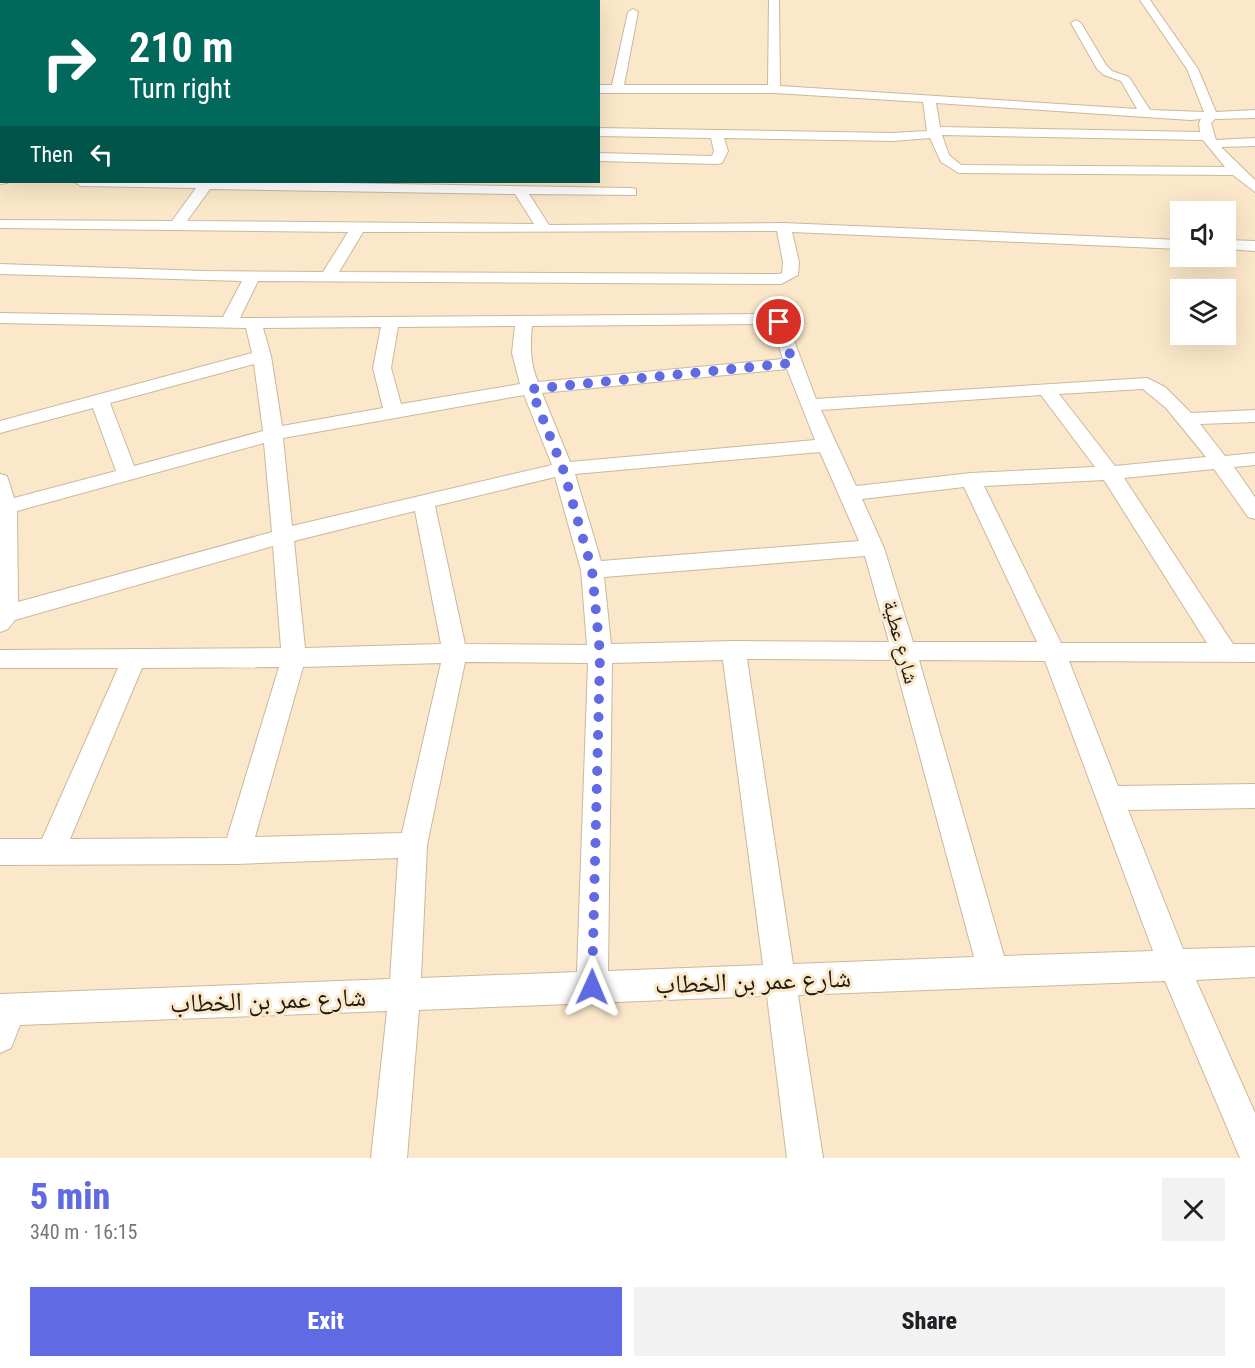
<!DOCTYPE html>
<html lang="en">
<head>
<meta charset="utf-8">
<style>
	body { margin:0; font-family:"Roboto Condensed","Noto Naskh Arabic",sans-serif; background:#f2f2f2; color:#202124; height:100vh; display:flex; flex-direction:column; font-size:22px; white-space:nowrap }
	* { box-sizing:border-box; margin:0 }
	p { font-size:20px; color:#757577 }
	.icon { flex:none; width:33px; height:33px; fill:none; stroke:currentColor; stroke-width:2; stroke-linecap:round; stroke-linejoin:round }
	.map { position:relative; height:1158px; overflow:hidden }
	.drawer { display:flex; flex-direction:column; background:#fff; flex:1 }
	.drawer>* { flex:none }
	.hud { position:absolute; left:0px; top:0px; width:600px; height:183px; box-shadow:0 6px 24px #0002; background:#00695c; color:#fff; overflow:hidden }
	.buttons { position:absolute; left:1170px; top:201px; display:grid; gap:12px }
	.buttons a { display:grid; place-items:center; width:66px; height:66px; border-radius:0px; background:#fff; box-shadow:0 6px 24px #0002; font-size:30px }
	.pin { position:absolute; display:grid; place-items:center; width:51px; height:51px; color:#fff; margin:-26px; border:3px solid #fff; border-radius:50%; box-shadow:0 2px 6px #0007 }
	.me { position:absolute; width:66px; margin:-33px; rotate:1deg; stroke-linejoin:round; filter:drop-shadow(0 0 4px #0008) }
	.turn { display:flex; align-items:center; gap:21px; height:126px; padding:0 30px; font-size:27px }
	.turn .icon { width:78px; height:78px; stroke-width:2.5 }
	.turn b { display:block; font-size:42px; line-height:51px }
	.then { display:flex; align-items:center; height:57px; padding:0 30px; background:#0003; gap:12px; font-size:22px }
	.round { display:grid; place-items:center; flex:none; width:63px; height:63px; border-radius:0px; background:#f2f2f2 }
	.headline { display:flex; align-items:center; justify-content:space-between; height:102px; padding:0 30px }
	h1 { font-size:36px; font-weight:800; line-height:45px; color:#606ae2 }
	.primary-button { display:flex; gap:12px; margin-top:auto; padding:12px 30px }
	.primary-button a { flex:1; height:69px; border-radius:0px; background:#606ae2; color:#fff; font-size:24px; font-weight:800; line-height:69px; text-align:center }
	.primary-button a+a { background:#f2f2f2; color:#202124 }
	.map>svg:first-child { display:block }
</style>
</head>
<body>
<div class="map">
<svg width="1255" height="1158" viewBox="0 0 1255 1158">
	<rect width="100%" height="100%" fill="#fbe8ca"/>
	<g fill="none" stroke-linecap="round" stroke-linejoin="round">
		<!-- street casing -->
		<g stroke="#cbb89c" stroke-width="2">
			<path id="street" d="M20,0H31L19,2Z
				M109,0H121L108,2Z
				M142,0H152L141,2Z
				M177,0H188L176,2Z
				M228,0H239L227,2Z
				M283,0H293L282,2Z
				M329,0H340L328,2Z
				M375,0H385L374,2Z
				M414,0H424L413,2Z
				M539,0H549L538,2Z
				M586,0H596L585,2Z
				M769,0H779L780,86L1137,109L1121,81L1104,75L1097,69L1071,23L1076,20L1081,23L1106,65L1112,71L1129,77L1150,110L1204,112L1187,69L1140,0H1150L1198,69L1216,112L1255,110V118L1215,119L1211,123L1216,140L1255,138V146L1221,147L1255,180V192L1233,175L959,173L941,162L930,138L892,141L724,138L728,151L722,163L717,164L598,161V153L712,156L714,151L711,138L598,136V128L892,133L927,131L923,102L774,93H598V85H612L628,12L633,9L638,12L624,85H768ZM936,103L1190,120L1201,119L1199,123L1200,132L940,127ZM942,135L1203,140L1225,167L961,165L949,155Z
				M0,21H2L0,28Z
				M0,73H2L0,80Z
				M0,89H2V97H0Z
				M0,113H2V121H0Z
				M0,143H2V151H0Z
				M0,176L2,182L7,183L0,184Z
				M74,182H283L631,188L636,189V195L529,194L549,225L783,223L1180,240V249L792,232L799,262L798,275L781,284L258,281L240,318L767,314L785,318L787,322L816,399L1147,378L1165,387L1191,413L1255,410V422L1200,424L1225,456L1255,453V465L1234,467L1255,497V519L1248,517L1214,469L1124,478L1233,644H1255V662L1069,661L1118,786L1255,784V808L1128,810L1183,949L1255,947V977L1196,980L1255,1113V1158H1240L1165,981L798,995L823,1158H787L767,996L419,1010L407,1158H371L387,1011L20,1025L11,1048L0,1053V994L390,979L398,858L237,864L0,865V839H42L118,668H0V650L281,648L273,546L15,620L8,629L0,632V474L7,476L14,498L116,471L93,408L0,433V421L252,353L246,328L0,323V313L223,317L242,281L0,274V264L203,271L323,272L348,232L0,228V220L172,221L196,188L81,186ZM210,189L515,194L534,224L187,221ZM777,231L783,262L782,273L779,274L339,272L363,232ZM767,324L772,325L783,359L538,382C530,363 530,347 532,326ZM515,326L512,353L520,384L401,404L391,368L398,327ZM381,327L373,368L383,408L282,426L271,356L263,328ZM254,364L263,431L134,466L110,403ZM787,369L815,440L570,462L542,393ZM1143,389L1166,408L1206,457L1115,466L1059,394ZM524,395L552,465L292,526L283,438ZM1041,395L1095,467L971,473L856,486L821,410ZM264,443L272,532L18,602L17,511ZM820,452L859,541L601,561L575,474ZM555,477L581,570L587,645L465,644L435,506ZM1104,480L1207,643H1061L984,486ZM964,487L1037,642H913L884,548L862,499ZM415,511L441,644L305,648L294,541ZM865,556L889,642L734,641L611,644L604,577ZM747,659L894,660L974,957L793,964ZM723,660L763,965L608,971L612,663ZM919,660L1045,661L1153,951L1004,956ZM465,662L588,663L577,972L421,978L427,845ZM441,663L402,833L255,837L303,667ZM279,667L227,838L70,839L142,668Z
				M1226,240L1255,241V251L1226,249Z"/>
		</g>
		<!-- street -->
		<use href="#street" fill="#fff" fill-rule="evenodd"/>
	</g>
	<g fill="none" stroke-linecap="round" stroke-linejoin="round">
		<!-- route -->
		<path stroke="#606ae2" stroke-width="10" stroke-dasharray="0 18" d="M592,987L600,654L592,570L563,469L531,389L793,363L779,322"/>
	</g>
	<g text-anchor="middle" stroke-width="6" stroke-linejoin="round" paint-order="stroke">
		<!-- street labels -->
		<g font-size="21" fill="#201a0f" stroke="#fbe8ca">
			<text transform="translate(901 642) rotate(75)" y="7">شارع عطية</text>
		</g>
		<!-- near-street labels -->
		<g font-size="26" fill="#201a0f" stroke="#fbe8ca">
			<text transform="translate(753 981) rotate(-2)" y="9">شارع عمر بن الخطاب</text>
			<text transform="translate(268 1000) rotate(-2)" y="9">شارع عمر بن الخطاب</text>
		</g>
	</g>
</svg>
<div class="buttons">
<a><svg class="icon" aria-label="sound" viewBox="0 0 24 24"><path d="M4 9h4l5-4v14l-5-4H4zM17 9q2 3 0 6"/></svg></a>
<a><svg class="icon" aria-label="layers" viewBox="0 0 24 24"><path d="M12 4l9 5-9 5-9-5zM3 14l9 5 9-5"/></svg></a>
</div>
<div class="pin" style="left:779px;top:322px;background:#d93025"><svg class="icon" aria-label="arrive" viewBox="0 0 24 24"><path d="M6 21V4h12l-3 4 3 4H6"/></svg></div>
<svg class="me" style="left:592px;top:987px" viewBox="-20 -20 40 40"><path d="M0-17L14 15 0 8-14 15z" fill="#606ae2" stroke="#fff" stroke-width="4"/></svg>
<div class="hud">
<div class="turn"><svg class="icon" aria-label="right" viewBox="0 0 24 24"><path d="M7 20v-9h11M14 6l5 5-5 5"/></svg><div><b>210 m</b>Turn right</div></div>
<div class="then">Then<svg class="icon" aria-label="left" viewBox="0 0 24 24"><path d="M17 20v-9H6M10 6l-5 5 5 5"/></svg></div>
</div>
</div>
<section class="drawer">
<div class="headline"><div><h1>5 min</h1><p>340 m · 16:15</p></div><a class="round"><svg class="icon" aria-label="close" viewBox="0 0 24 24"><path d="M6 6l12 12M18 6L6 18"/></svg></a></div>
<div class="primary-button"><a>Exit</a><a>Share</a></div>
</section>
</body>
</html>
